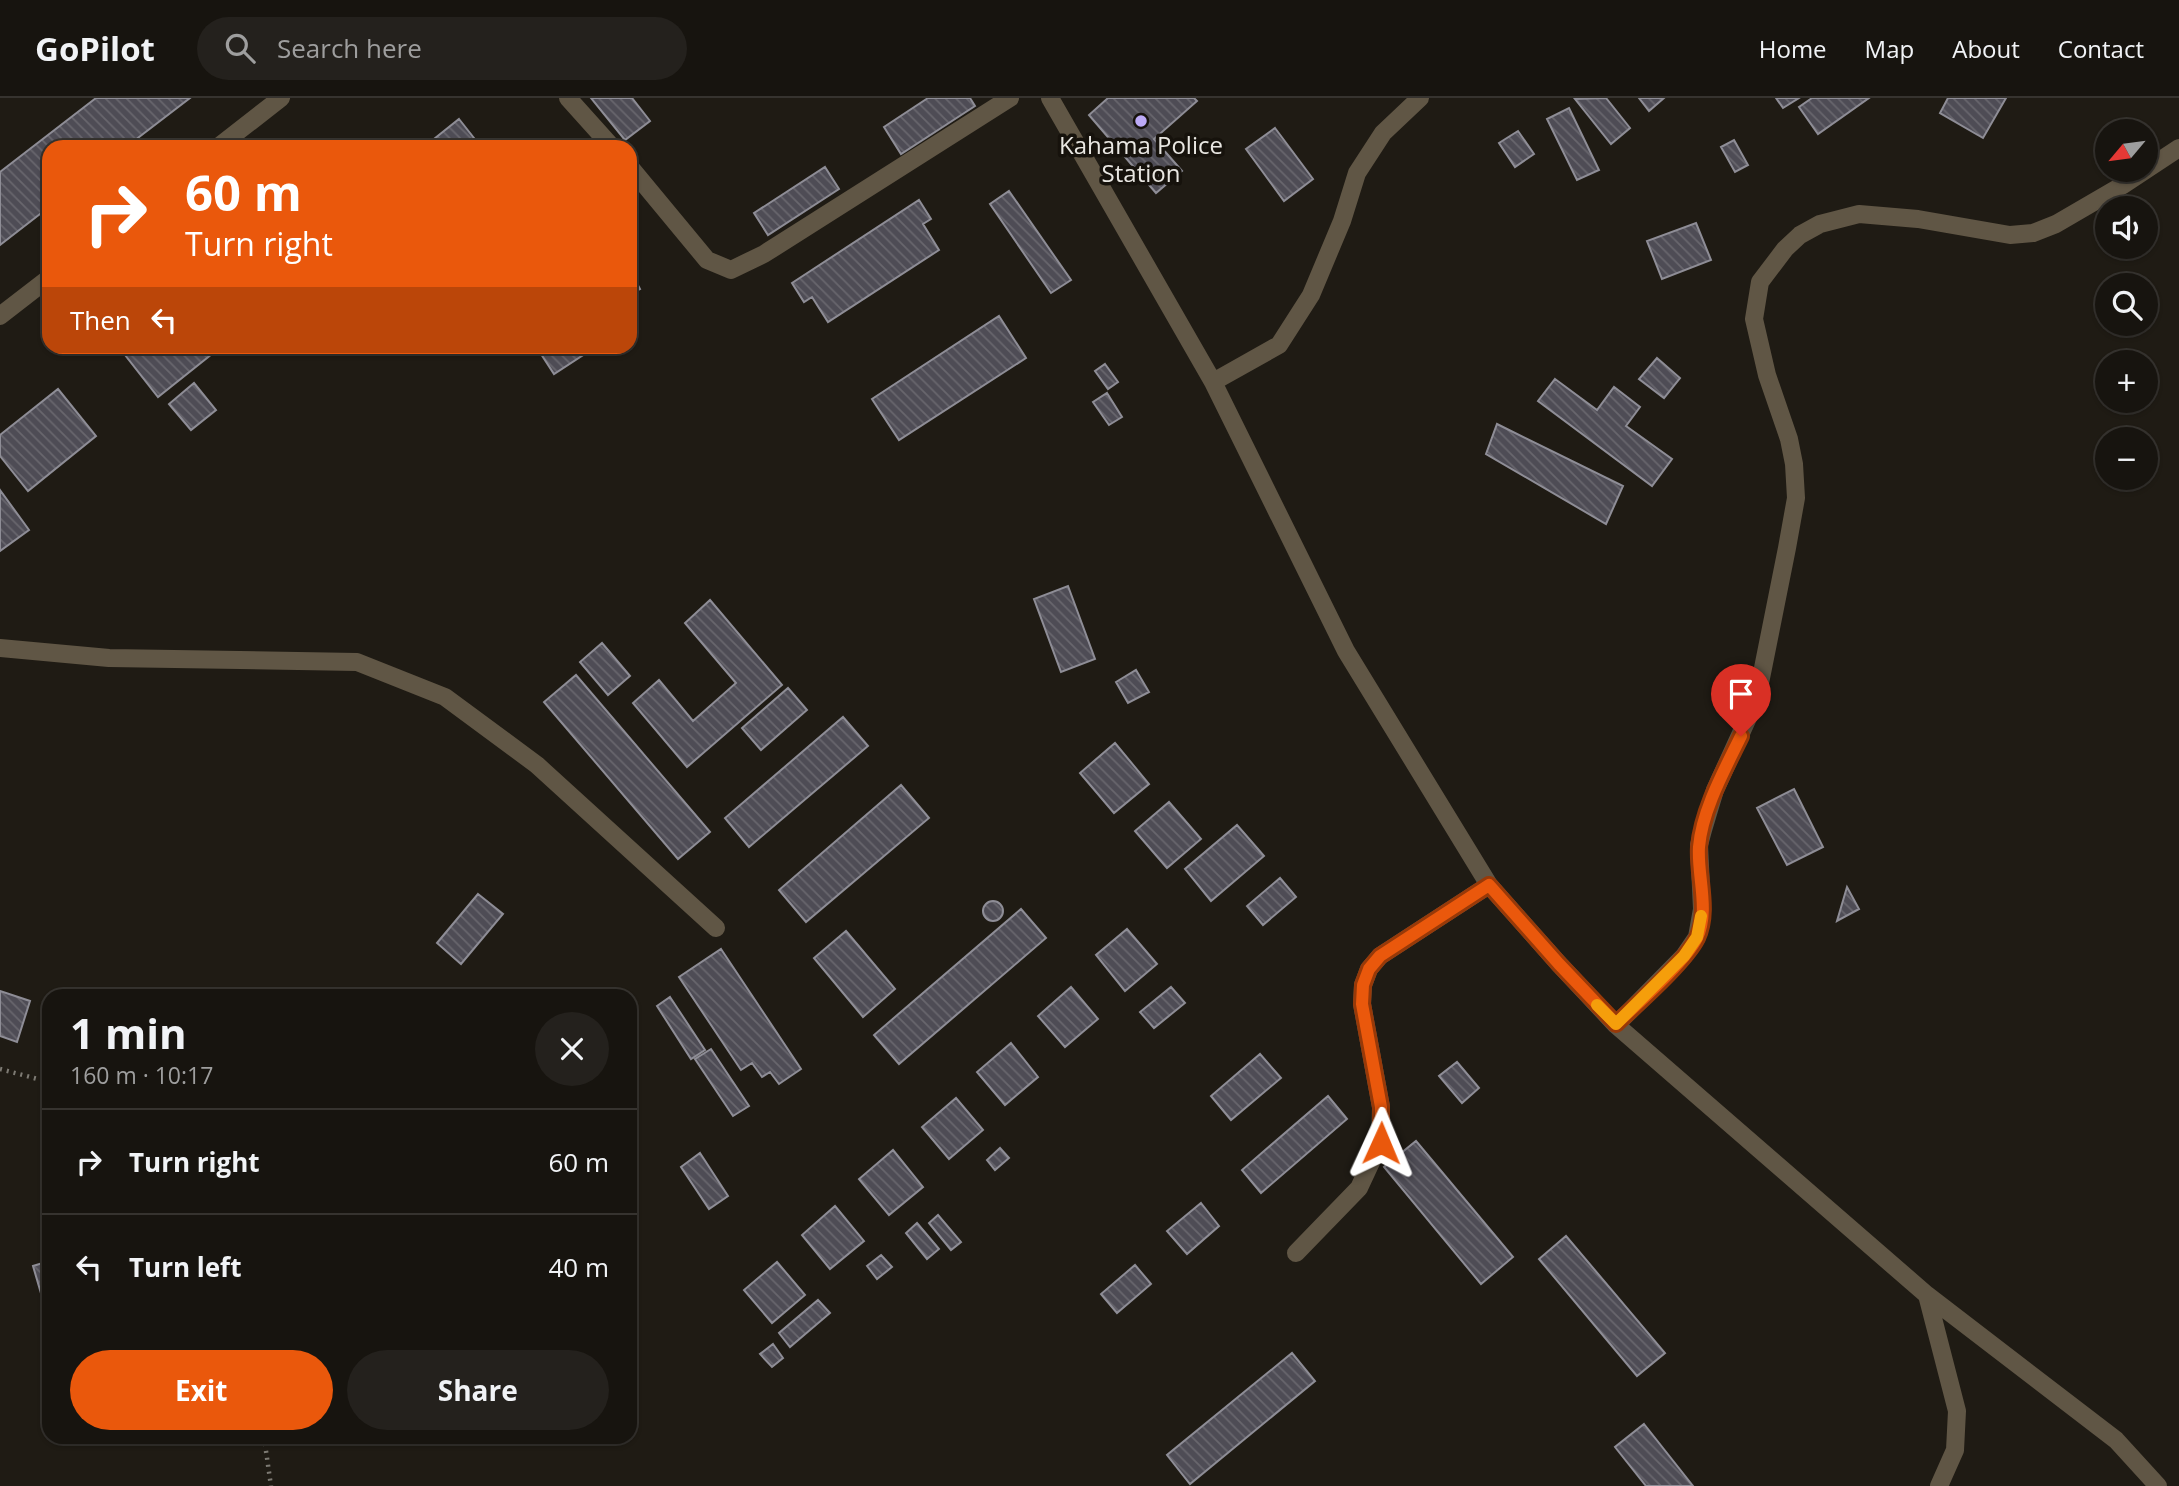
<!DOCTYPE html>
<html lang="en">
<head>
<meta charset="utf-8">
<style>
	body { margin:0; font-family:"Open Sans",sans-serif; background:#24211d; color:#f1f3f6; height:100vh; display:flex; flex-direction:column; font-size:26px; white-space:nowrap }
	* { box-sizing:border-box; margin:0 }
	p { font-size:23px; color:#9e9e9e }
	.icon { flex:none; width:38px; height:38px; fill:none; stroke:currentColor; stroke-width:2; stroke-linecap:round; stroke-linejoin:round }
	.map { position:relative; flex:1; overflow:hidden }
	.sheet { position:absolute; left:42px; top:891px; width:595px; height:455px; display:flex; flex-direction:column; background:#17140f; border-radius:21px; box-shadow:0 2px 5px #0004,0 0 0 2px #36332f }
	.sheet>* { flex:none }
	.guide { position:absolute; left:42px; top:42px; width:595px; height:214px; border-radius:21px; box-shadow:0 2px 5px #0004,0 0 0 2px #36332f; background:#ea580c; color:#fff; overflow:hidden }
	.needle { width:46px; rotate:241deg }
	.controls { position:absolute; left:2095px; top:21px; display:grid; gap:14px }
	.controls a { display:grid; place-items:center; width:63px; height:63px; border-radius:50%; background:#17140f; box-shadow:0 2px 5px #0004,0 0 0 2px #36332f; font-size:35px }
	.pin { position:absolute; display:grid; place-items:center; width:60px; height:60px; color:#fff; margin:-72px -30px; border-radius:50% 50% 50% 0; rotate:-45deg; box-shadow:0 0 7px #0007 }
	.pin .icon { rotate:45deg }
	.me { position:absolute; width:77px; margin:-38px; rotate:1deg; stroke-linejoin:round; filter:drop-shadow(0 0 5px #0008) }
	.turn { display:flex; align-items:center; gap:24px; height:147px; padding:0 28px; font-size:32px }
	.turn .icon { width:91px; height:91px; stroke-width:2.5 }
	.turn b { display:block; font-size:49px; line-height:60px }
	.then { display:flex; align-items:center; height:66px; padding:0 28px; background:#0003; gap:14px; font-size:26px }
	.round { display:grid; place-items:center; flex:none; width:74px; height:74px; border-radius:37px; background:#24211d }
	.headline { display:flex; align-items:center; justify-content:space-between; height:119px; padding:0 28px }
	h1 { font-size:42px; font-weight:700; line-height:52px }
	.button { display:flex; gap:14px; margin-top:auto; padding:14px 28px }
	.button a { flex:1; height:80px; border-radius:42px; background:#ea580c; color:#fff; font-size:28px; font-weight:700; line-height:80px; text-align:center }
	.button a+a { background:#24211d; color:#f1f3f6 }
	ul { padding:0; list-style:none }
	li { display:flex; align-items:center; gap:21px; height:105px; padding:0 28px; border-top:2px solid #36332f }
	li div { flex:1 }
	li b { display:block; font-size:26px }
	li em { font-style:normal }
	header { display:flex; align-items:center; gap:42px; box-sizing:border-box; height:98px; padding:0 35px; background:#17140f; border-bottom:2px solid #36332f }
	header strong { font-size:33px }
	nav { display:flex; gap:38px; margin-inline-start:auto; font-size:24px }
	.search { width:490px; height:63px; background:#24211d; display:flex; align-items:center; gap:18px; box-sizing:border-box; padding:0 24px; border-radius:38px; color:#9e9e9e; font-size:26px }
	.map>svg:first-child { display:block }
</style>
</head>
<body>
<header>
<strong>GoPilot</strong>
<div class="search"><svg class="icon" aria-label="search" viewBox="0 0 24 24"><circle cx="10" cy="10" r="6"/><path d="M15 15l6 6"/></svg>Search here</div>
<nav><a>Home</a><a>Map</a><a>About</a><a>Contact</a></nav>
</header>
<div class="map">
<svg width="2179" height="1388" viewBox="0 0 2179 1388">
	<defs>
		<pattern id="building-back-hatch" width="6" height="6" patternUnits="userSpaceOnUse" patternTransform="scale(1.75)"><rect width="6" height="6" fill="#4e4c55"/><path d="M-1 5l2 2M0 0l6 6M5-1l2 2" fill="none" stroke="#68666d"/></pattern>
	</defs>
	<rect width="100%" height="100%" fill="#1f1b14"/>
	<!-- building -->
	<path fill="url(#building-back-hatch)" stroke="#8e8d96" stroke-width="2" d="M96,0H190L126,49H49V109L0,147V74Z
		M591,0H632L650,23L625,42Z
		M928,0H970L975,8L901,56L884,29Z
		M1108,0H1194L1197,3L1154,41L1182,73L1156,95L1089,17Z
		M1606,0L1630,30L1611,46L1575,1Z
		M1639,0H1664L1649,13Z
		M1776,0H1799L1783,10Z
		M1812,0H1869L1818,36L1799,9Z
		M1948,0H2006L1983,40L1940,15Z
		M1569,10L1599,72L1577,82L1547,21Z
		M459,21L481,49H424Z
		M1275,30L1313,81L1284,103L1246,51Z
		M1518,33L1534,56L1515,69L1499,45Z
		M1734,42L1748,67L1735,74L1721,49Z
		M825,69L839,91L768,137L754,115Z
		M1009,93L1071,182L1051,195L990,106Z
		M919,102L931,121L923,126L939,152L828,224L812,199L804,204L792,185Z
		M1696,125L1711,162L1662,181L1647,143Z
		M630,172L640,191L630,196Z
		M999,218L1026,260L899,342L872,301Z
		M118,248H222L158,299Z
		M553,248H597L554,276L541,256Z
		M1657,260L1680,280L1664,300L1639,281Z
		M1105,266L1118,284L1108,291L1095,273Z
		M1555,281L1597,312L1614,289L1640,309L1626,328L1672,361L1652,388L1538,303Z
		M194,285L216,312L191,332L169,306Z
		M58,291L96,338L28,393L0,358V337Z
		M1107,295L1122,319L1109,327L1093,304Z
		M1497,326L1623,388L1606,426L1486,356Z
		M0,392L29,432L0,453Z
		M1068,488L1095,561L1061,574L1034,501Z
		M710,502L782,587L687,669L633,605L659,582L693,623L736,585L685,525Z
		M602,545L630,578L608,597L580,564Z
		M1136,572L1149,594L1128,605L1116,584Z
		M576,577L710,734L678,761L544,604Z
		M788,590L807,612L761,652L742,630Z
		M843,619L868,648L749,749L725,720Z
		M1115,645L1149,686L1114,715L1080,675Z
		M901,687L929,720L806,824L779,792Z
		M1794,691L1823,749L1787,767L1757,710Z
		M1169,704L1201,741L1167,770L1135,733Z
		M1237,727L1264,758L1211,803L1185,771Z
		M1280,780L1296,799L1263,827L1247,808Z
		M1847,789L1859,811L1837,823Z
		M478,796L503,816L461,866L437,845Z
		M983 813a10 10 0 1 1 20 0a10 10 0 1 1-20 0Z
		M1021,811L1046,840L899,966L874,937Z
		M1127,831L1157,866L1125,893L1096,857Z
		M846,833L895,891L863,919L814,860Z
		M721,851L801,971L779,986L770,974L762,979L752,965L741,972L679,879Z
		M1071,889L1098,921L1065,949L1038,918Z
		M1171,889L1185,905L1154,930L1140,914Z
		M0,893L30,903L17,944L0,938Z
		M670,899L705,952L691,961L657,908Z
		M1011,945L1038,979L1005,1007L977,974Z
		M711,951L749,1008L733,1018L695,961Z
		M1260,956L1281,980L1231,1022L1211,998Z
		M1457,964L1479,990L1462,1005L1439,978Z
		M1328,998L1347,1021L1261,1095L1242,1072Z
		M956,1000L983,1032L949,1061L922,1029Z
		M1416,1043L1513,1159L1481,1186L1384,1069Z
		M1000,1050L1009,1060L995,1072L987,1062Z
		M893,1052L923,1089L889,1117L859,1081Z
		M700,1055L728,1098L709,1111L681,1069Z
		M1201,1105L1219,1128L1187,1156L1167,1133Z
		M835,1108L864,1143L830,1171L802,1137Z
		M938,1117L961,1144L951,1152L929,1125Z
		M917,1125L939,1151L927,1161L906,1135Z
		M1566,1138L1665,1255L1637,1278L1539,1161Z
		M881,1157L892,1169L877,1181L867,1168Z
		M49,1163V1208L45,1209L33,1168Z
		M777,1164L805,1197L772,1225L744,1192Z
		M1135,1167L1151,1186L1117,1215L1101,1196Z
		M818,1202L830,1215L790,1249L779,1235Z
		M773,1246L783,1260L772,1269L760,1256Z
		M1292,1255L1315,1283L1190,1386L1167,1357Z
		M1644,1326L1693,1388H1646L1615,1349Z"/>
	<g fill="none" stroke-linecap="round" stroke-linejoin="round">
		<!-- path -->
		<path stroke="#7d7a73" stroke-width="4.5" stroke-dasharray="2 5" stroke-linecap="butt" d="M0,971L49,984
			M264,1339L271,1388"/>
		<!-- minor -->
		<path stroke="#605645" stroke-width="18" d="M568,0L612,49
			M1050,0L1213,284L1346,553L1489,787L1559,866L1616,927L1927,1197L2116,1342L2158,1388
			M630,69L707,162L731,172L764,156L1010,0
			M1213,284L1279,247L1311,197L1342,123L1357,75L1383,35L1420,0
			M0,550L109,560L357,564L445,599L537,667L716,830
			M1616,927L1684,858L1697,839L1702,811L1699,747L1703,732L1715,692L1757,600L1787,450L1796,400L1794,366L1789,341L1767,277L1754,221L1760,184L1785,151L1800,137L1820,126L1859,116L1918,121L2010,137L2033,135L2056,126L2123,87L2179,50
			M1296,1155L1359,1090L1380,1045L1381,1009L1362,906L1363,887L1369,871L1380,858L1489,787
			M1927,1197L1957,1313L1955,1352L1939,1388"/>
		<!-- tertiary -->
		<path stroke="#605645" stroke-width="18" d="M218,49L281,0
			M0,218L49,180"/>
	</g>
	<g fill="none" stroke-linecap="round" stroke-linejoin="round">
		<!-- route casing -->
		<g stroke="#983908" stroke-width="18">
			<path id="route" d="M1381,1045V1009L1362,906L1363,887L1369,871L1380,858L1489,787L1559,866L1616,926C1637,906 1685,864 1697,840C1710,813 1697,777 1699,749C1702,712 1725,671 1741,638"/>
		</g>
		<!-- route -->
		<use href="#route" stroke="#ea580c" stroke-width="12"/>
		<!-- slow -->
		<path stroke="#f59e0b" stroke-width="12" d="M1597,907L1616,926L1684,858L1697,839L1701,818"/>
	</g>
	<!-- markers -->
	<circle fill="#bcaaf6" stroke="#16120c" stroke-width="2.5" cx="1141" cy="23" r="7"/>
	<g text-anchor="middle" stroke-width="7" stroke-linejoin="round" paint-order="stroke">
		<!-- poi labels -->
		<g font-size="24" fill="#e9e7e2" stroke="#16120c">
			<text x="1141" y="56">Kahama Police<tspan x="1141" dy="28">Station</tspan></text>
		</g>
	</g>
</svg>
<div class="controls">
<a><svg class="needle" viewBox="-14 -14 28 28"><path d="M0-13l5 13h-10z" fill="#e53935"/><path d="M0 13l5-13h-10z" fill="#9e9e9e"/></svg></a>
<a><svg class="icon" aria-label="sound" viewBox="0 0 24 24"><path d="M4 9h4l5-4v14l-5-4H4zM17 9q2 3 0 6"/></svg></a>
<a><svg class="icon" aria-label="search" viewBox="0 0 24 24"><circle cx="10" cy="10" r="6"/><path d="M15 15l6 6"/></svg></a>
<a>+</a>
<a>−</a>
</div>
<div class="pin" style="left:1741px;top:638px;background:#d93025"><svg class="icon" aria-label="arrive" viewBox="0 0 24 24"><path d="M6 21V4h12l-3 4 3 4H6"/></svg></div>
<svg class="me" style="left:1381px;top:1045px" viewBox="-20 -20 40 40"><path d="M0-17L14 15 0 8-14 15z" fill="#ea580c" stroke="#fff" stroke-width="4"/></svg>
<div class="guide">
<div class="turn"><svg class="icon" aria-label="right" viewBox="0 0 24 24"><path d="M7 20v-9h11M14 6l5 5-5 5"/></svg><div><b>60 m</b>Turn right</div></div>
<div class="then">Then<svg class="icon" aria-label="left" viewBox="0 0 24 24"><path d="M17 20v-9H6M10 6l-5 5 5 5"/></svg></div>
</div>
<section class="sheet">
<div class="headline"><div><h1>1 min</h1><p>160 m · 10:17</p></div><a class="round"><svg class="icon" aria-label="close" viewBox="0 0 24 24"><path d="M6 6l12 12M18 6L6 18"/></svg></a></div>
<ul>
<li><svg class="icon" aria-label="right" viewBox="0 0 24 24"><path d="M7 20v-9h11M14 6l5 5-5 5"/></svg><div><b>Turn right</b></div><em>60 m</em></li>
<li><svg class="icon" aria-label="left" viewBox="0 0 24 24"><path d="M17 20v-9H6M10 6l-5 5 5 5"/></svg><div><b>Turn left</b></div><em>40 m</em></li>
</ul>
<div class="button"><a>Exit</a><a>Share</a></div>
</section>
</div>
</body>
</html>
